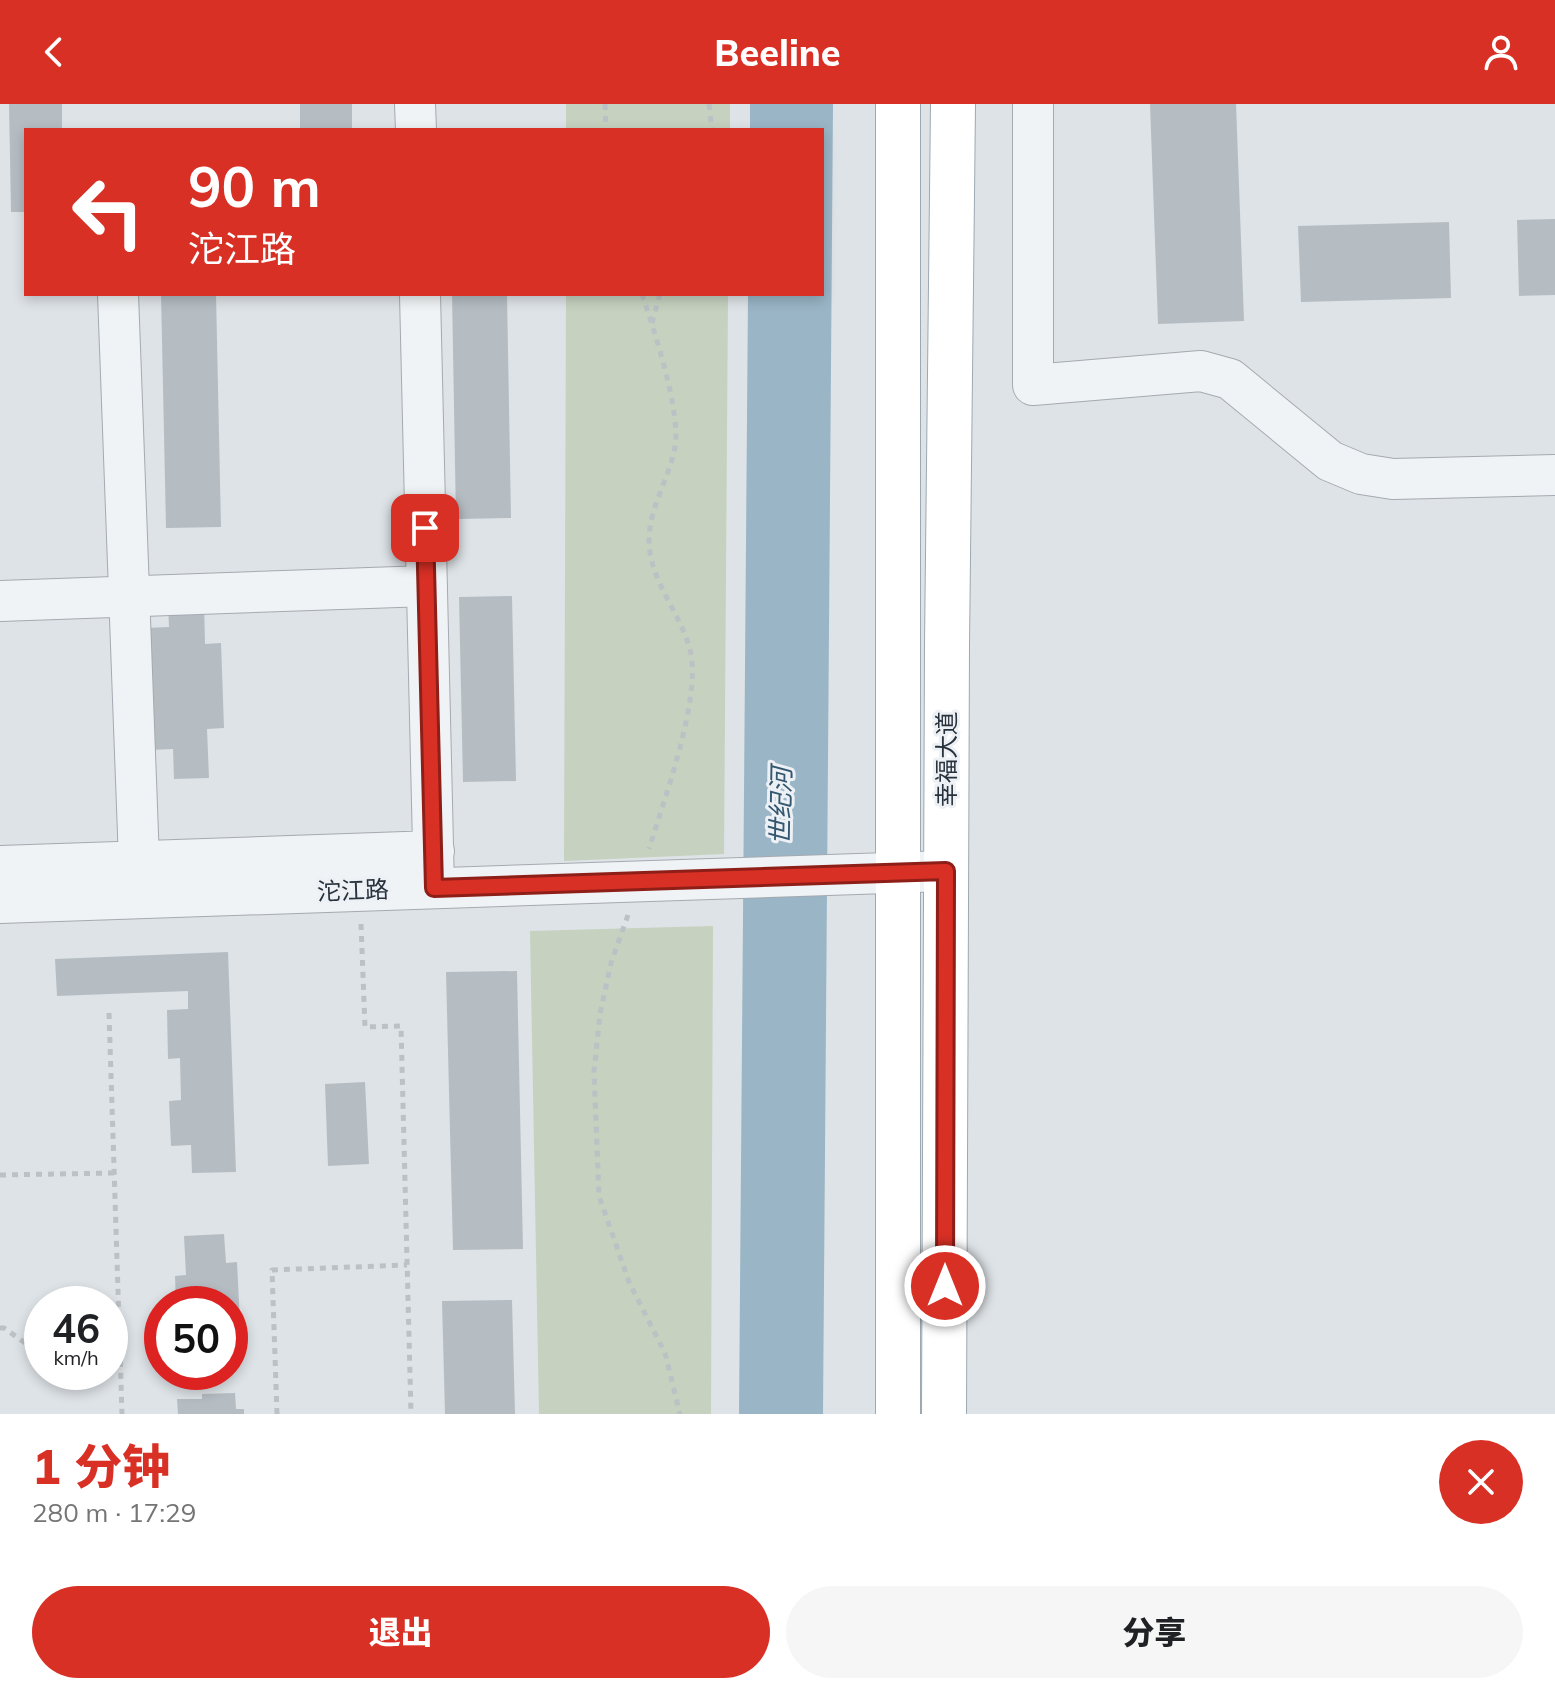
<!DOCTYPE html>
<html lang="zh">
<head>
<meta charset="utf-8">
<style>
	body { margin:0; font-family:Mulish,"Noto Sans SC",sans-serif; background:#f6f6f6; color:#202124; height:100vh; display:flex; flex-direction:column; font-size:30px; white-space:nowrap }
	* { box-sizing:border-box; margin:0 }
	p { font-size:26px; color:#757577 }
	.icon { flex:none; width:44px; height:44px; fill:none; stroke:currentColor; stroke-width:2; stroke-linecap:round; stroke-linejoin:round }
	.map { position:relative; height:1310px; overflow:hidden }
	.details { display:flex; flex-direction:column; background:#fff; flex:1 }
	.details>* { flex:none }
	.guide { position:absolute; left:24px; top:24px; width:800px; height:168px; border-radius:0px; box-shadow:0 4px 12px #0003; background:#d93025; color:#fff; overflow:hidden }
	.speed { position:absolute; left:24px; top:1182px; display:flex; gap:16px; font-size:40px; font-weight:700; text-align:center }
	.speed>* { display:grid; place-content:center; width:104px; height:104px; border-radius:50%; background:#fff; box-shadow:0 4px 12px #0003; line-height:1 }
	.speed small { font-size:20px; font-weight:400 }
	.speed .limit { border:12px solid #d22; background:#fff; color:#111 }
	.pin { position:absolute; display:grid; place-items:center; width:68px; height:68px; color:#fff; margin:-34px; border-radius:16px; box-shadow:0 4px 12px #0006 }
	.me { position:absolute; width:88px; margin:-44px; rotate:0deg; stroke-linejoin:round; filter:drop-shadow(0 0 6px #0008) }
	.turn { display:flex; align-items:center; gap:28px; height:168px; padding:0 32px; font-size:36px }
	.turn .icon { width:104px; height:104px; stroke-width:2.5 }
	.turn b { display:block; font-size:56px; line-height:68px }
	.round { display:grid; place-items:center; flex:none; width:84px; height:84px; border-radius:42px; background:#f6f6f6 }
	.overview { display:flex; align-items:center; justify-content:space-between; height:136px; padding:0 32px }
	h1 { font-size:48px; font-weight:800; line-height:60px; color:#d93025 }
	.cta { display:flex; gap:16px; margin-top:auto; padding:16px 32px }
	.cta a { flex:1; height:92px; border-radius:48px; background:#d93025; color:#fff; font-size:32px; font-weight:800; line-height:92px; text-align:center }
	.cta a+a { background:#f6f6f6; color:#202124 }
	header { display:flex; justify-content:space-between; align-items:center; height:104px; padding:0 32px; background:#d93025; color:#fff; font-size:36px; font-weight:800 }
	.map>svg:first-child { display:block }
</style>
</head>
<body>
<header><svg class="icon" aria-label="back" viewBox="0 0 24 24"><path d="M15 5l-7 7 7 7"/></svg>Beeline<svg class="icon" aria-label="person" viewBox="0 0 24 24"><circle cx="12" cy="8" r="4"/><path d="M4 21q1-7 8-7t8 7"/></svg></header>
<div class="map">
<svg width="1555" height="1310" viewBox="0 0 1555 1310">
	<rect width="100%" height="100%" fill="#dee3e7"/>
	<!-- green -->
	<path fill="#c6d1bf" d="M566,0H730V26H566Z
		M566,190H728L724,750L564,757Z
		M713,822L711,1310H539L530,827Z"/>
	<!-- water -->
	<path fill="#9ab5c6" d="M750,0H833L823,1310H739L748,190H822V26H750Z"/>
	<!-- building -->
	<path fill="#b5bdc3" d="M9,0H62V26H26V108H11Z
		M300,0H352V26H300Z
		M1150,0H1236L1244,217L1158,220Z
		M1555,115V191L1519,192L1517,116Z
		M1449,118L1451,194L1301,198L1298,122Z
		M161,190H216L221,423L166,424Z
		M452,190H507L511,414L456,415Z
		M512,492L516,677L463,678L459,493Z
		M204,498L205,540L221,539L224,624L207,625L209,674L174,675L173,645L150,646L146,524L169,523L168,499Z
		M228,848L236,1068L192,1069L191,1041L171,1042L169,997L181,996L180,954L168,955L167,906L188,905V887L57,892L55,855Z
		M517,867L523,1145L453,1146L446,868Z
		M365,978L369,1060L328,1062L325,980Z
		M224,1130L226,1159L237,1158L240,1219H230V1200H176L175,1172L186,1171L184,1132Z
		M512,1196L515,1310H445L442,1197Z
		M235,1289L236,1305H244V1310H178L177,1295H202V1290Z"/>
	<g fill="none" stroke-linecap="round" stroke-linejoin="round">
		<!-- minor casing -->
		<g stroke="#a4aab1" stroke-width="42">
			<path id="minor" d="M415,0L416,26
				M1033,0V281L1201,267L1230,275L1330,357L1361,370L1393,375L1555,371
				M118,190L139,757
				M420,190L434,784
				M0,497L427,482
				M0,762L434,747
				M0,799L946,767"/>
		</g>
		<!-- major casing -->
		<g stroke="#9da9b2" stroke-width="46">
			<path id="major" d="M898,0V1310
				M944,1310L947,542L953,0"/>
		</g>
		<!-- path -->
		<path stroke="#bcc1c5" stroke-width="5" stroke-dasharray="6 6" stroke-linecap="butt" d="M605,0L606,26
			M709,0L712,26
			M642,190C654,226 681,307 675,343C669,375 649,404 649,436C649,478 683,511 691,550C700,598 664,696 649,745
			M652,219L660,190
			M628,811L611,859L600,910L594,968L599,1092L629,1178L665,1249L680,1310
			M361,820L365,923L401,922L411,1310
			M109,909L122,1310
			M0,1071L114,1069
			M0,1224H4L42,1251
			M277,1310L272,1166L407,1161"/>
		<!-- minor -->
		<use href="#minor" stroke="#f0f3f5" stroke-width="40"/>
		<!-- major -->
		<use href="#major" stroke="#fff" stroke-width="44"/>
	</g>
	<g fill="none" stroke-linecap="round" stroke-linejoin="round">
		<!-- route casing -->
		<g stroke="#8d1f18" stroke-width="20">
			<path id="route" d="M425,424L434,784L946,767L945,1182"/>
		</g>
		<!-- route -->
		<use href="#route" stroke="#d93025" stroke-width="14"/>
	</g>
	<g text-anchor="middle" stroke-width="6" stroke-linejoin="round" paint-order="stroke">
		<!-- street labels -->
		<g font-size="24" fill="#28323d" stroke="#edf1f5">
			<text transform="translate(947 655) rotate(-90)" y="8">幸福大道</text>
			<text transform="translate(353 787) rotate(-2)" y="8">沱江路</text>
		</g>
		<!-- water labels -->
		<g font-size="26" font-style="italic" fill="#33576f" stroke="#edf1f5">
			<text transform="translate(781 702) rotate(-89)" y="9">世纪河</text>
		</g>
	</g>
</svg>
<div class="speed"><div>46<small>km/h</small></div><div class="limit">50</div></div>
<div class="pin" style="left:425px;top:424px;background:#d93025"><svg class="icon" aria-label="arrive" viewBox="0 0 24 24"><path d="M6 21V4h12l-3 4 3 4H6"/></svg></div>
<svg class="me" style="left:945px;top:1182px" viewBox="-20 -20 40 40"><circle r="17" fill="#d93025" stroke="#fff" stroke-width="3"/><path d="M0-11L8 9 0 5-8 9z" fill="#fff"/></svg>
<div class="guide">
<div class="turn"><svg class="icon" aria-label="left" viewBox="0 0 24 24"><path d="M17 20v-9H6M10 6l-5 5 5 5"/></svg><div><b>90 m</b>沱江路</div></div>
</div>
</div>
<section class="details">
<div class="overview"><div><h1>1 分钟</h1><p>280 m · 17:29</p></div><a class="round" style="background:#d93025;color:#fff"><svg class="icon" aria-label="close" viewBox="0 0 24 24"><path d="M6 6l12 12M18 6L6 18"/></svg></a></div>
<div class="cta"><a>退出</a><a>分享</a></div>
</section>
</body>
</html>
